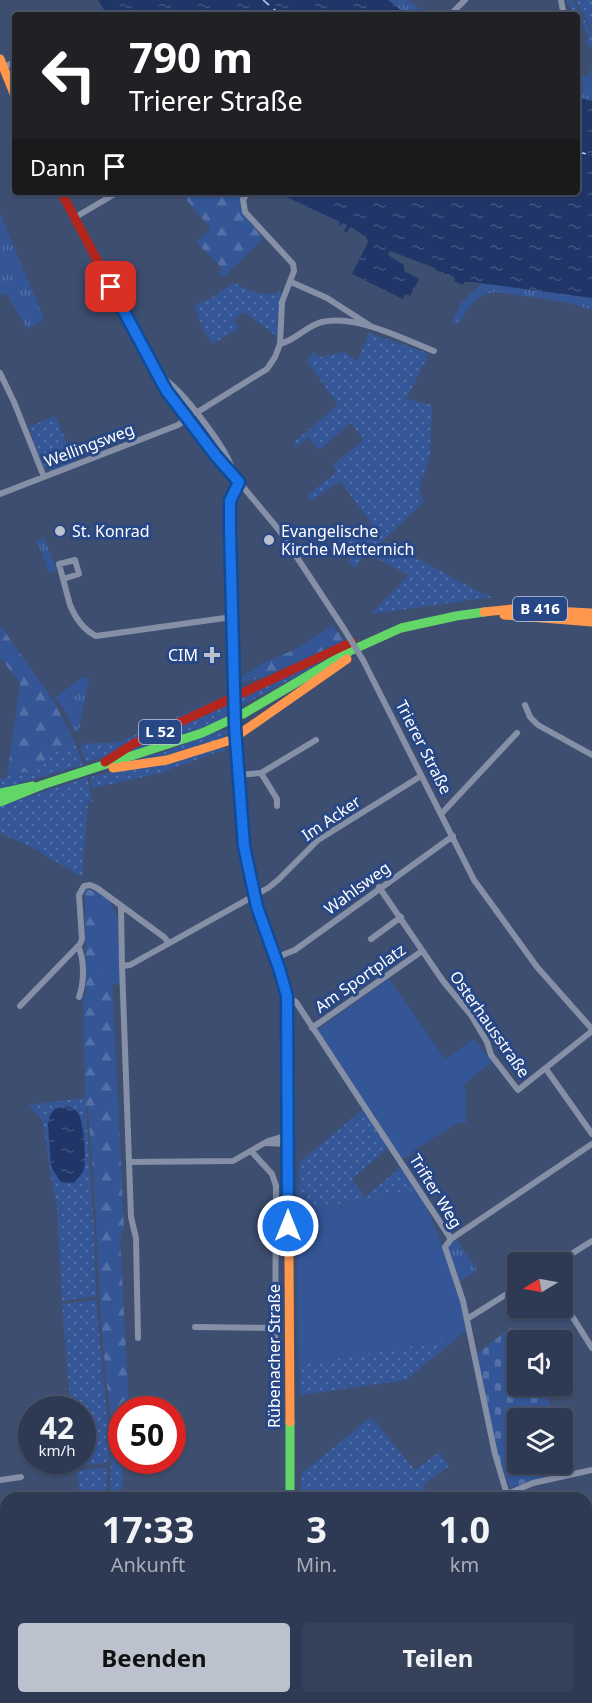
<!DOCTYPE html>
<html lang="de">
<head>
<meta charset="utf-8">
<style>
	body { margin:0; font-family:"Noto Sans",sans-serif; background:#36415a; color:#f1f3f6; height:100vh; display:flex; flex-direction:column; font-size:22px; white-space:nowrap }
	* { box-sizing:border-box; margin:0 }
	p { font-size:20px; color:#a7adb8 }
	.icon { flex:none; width:33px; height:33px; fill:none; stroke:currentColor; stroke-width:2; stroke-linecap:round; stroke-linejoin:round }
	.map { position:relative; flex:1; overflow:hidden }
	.details { position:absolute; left:0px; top:1492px; width:592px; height:212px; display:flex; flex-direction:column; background:#2e3a54; border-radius:18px 18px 0 0; box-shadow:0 2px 4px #0004,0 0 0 2px #49546b }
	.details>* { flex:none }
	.top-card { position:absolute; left:12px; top:12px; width:568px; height:183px; border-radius:6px; box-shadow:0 2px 4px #0004,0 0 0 2px #49546b; background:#202124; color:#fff; overflow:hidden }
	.needle { width:39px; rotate:260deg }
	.controls { position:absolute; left:507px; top:1252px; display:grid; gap:12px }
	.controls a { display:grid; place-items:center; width:66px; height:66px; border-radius:6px; background:#2e3a54; box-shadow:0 2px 4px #0004,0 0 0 2px #49546b; font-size:30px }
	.speed { position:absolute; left:18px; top:1396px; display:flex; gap:12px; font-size:30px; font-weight:700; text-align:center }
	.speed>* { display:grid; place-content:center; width:78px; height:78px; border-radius:50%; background:#2e3a54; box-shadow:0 2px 4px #0004,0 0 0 2px #49546b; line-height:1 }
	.speed small { font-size:15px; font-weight:400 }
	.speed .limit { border:9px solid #d22; background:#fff; color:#111 }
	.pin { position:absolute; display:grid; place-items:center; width:51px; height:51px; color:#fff; margin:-26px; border-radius:12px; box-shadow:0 3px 9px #0006 }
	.me { position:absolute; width:66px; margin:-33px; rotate:0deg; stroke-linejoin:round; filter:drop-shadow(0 0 4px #0008) }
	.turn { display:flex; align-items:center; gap:21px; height:126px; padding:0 18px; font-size:27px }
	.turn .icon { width:78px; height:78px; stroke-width:2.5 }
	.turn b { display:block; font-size:42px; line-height:51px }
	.then { display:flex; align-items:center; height:57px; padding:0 18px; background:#0003; gap:12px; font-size:22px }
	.eta { display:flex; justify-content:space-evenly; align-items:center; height:102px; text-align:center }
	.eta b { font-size:36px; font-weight:700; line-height:42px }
	.action { display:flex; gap:12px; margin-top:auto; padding:12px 18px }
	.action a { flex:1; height:69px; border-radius:6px; background:#bbc1cd; color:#111; font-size:24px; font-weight:700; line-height:69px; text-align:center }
	.action a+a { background:#36415a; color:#f1f3f6 }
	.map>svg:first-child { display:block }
</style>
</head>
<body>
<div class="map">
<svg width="592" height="1703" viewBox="0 0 592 1703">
	<defs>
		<pattern id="grass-dots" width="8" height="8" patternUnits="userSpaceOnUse" patternTransform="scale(1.5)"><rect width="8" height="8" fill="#345697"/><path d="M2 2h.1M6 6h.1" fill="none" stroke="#526fa7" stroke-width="1.8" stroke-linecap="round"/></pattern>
		<pattern id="forest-firs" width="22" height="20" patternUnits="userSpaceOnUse" patternTransform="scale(1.5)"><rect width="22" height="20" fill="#345697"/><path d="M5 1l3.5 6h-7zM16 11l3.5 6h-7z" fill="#526fa7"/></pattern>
		<pattern id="cemetery-stones" width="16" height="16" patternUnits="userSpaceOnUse" patternTransform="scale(1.5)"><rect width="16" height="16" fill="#345697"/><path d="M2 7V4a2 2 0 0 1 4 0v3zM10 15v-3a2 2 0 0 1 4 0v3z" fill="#526fa7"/></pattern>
		<pattern id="park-tufts" width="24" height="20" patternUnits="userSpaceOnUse" patternTransform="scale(1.5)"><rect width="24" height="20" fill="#345697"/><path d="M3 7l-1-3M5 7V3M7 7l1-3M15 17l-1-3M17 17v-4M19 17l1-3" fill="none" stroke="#526fa7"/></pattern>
		<pattern id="water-ripples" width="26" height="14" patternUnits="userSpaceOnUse" patternTransform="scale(1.5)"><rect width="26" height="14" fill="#203668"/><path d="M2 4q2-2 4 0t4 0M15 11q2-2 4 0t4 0" fill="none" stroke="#41547f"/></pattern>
	</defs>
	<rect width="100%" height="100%" fill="#3e4e70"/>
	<!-- grass -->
	<path fill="url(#grass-dots)" d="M566,0H572L592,32V48L586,44L589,37L578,15H576Z
		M575,0H592V28Z
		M234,283C248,289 265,300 280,291L281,292L279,306L278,337L244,312L233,320L240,328L212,344L204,331L194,306L217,295L219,292Z
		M369,333L427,353V359L406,399L432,405L430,456L419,489L424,502L375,548L365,555L354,568L348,561L352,556L343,544L355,534L360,540L374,527L340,481L311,501L307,495L337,472L333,465L363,440L351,423L319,450L308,437L297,447L293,443L338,405L307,361L314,352L320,357L344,352L357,361Z
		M55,416L75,462L51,471L43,466L29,427Z
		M387,542L483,594L493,597L371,614L409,575L372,556Z
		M321,662L272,690L242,705V698Z
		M220,698L106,756L86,762L80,747C89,740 107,745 119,742Z
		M225,706H227V713L223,719L192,732L126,754L137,747Z
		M228,730V733L224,734L225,739L189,751L124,763L161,753L218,731Z
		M74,741L83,765L0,789V779L35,768L57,749L65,748Z
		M219,748L225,749V752H217L161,773L92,788L90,777Z
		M87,777L93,802H88L82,877L31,847L0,833V806Z
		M85,1098L94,1227L96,1296L62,1301L57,1205L51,1178L43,1121L28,1105Z
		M364,1109L389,1147L352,1179L365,1197L402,1166L418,1190L315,1208L296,1205L299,1183V1162Z
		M96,1300L106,1406L109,1458V1461L105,1463L77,1466L76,1461H82V1410H71L62,1304Z
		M442,1341L444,1349L406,1380L300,1395L299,1365Z
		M371,1417L415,1470L439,1452L449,1466L423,1485L431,1497L429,1498H301V1474Z
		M112,1434L123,1481L120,1498H110Z
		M107,1467L106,1498H80L77,1471Z
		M592,1540V1579L588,1581L592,1595V1684L587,1688L586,1542Z
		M46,1698H95L99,1703H44Z
		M209,1698H289L290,1703H198Z
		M382,1698H445L438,1703H389V1701Z"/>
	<!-- forest -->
	<path fill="url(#forest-firs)" d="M180,192H246L239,199L243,213L263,239L224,277L217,273L222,268L196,242L211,229Z
		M0,625L53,700L74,741L65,748L57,749L36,768L7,777L20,683L0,657Z
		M332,625L345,641L264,677L244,682L242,678C255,665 270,660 287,653C303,646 318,634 332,625Z
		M87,889L99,893L103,985H112L124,1227L120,1238L129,1410H122L123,1481C102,1390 100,1296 95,1203C94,1171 90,1139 88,1107H85V1098L83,996H86L85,892Z"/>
	<!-- cemetery -->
	<path fill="url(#cemetery-stones)" d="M510,1328H514L520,1341H518V1386H542L556,1419H518V1464H562L563,1435L576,1469L554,1473L511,1488L497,1455L477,1354Z"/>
	<!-- park -->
	<path fill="url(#park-tufts)" d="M388,0H408L430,15H407Z
		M592,67V101L578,97V73L588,77Z
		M0,213L44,319L28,330L6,292L0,296Z
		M482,283L592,298V310L570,303L496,292C476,294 468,308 459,324L453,321L461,303Z
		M44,538L57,570L49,572L38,544L35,541Z
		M84,677L89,678L79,730L74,732L67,714L55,697Z
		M456,1239L477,1270L460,1281L447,1246Z"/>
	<!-- pitch -->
	<path fill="#345697" d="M99,893L109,900L117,917L121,984L103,985Z
		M389,979L445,1059L474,1039L492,1062L463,1085L466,1089V1123H457L413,1151L412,1153L406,1157H401L317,1030Z
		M418,1190C440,1235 457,1281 467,1330L444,1349L442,1341L299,1365L296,1209L306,1210Z"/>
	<!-- water -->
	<path fill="url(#water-ripples)" d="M98,0H388L407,15H107Z
		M578,97L592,101V298L472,282H464L463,285L454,281L455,278L449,274H444V272L437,271L435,268L390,251L388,255L404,265V271L419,279L410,296L405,294L403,299L352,274L368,242L366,237L351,227L346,233L344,231L347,225L343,223L340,228L338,226L340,222L276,192H578Z
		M66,1106C71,1107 75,1109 78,1113C84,1121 87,1162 83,1172C81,1175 76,1180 74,1183L61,1182L51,1167L48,1125L50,1115L55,1109Z"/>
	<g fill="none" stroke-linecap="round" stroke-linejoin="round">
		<!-- ferry -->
		<path stroke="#bfd0ef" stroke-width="1.5" stroke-dasharray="8 6" stroke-linecap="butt" d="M263,0L281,15
			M578,152L592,155"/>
		<!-- street -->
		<path stroke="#858fa6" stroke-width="6" d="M453,12L465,0
			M559,15L563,11L561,0
			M578,45L579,46
			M3,68L15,61
			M74,218L118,192
			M291,282L327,298L369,325
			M280,344C296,340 306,326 322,322C355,314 403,339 434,351
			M0,373L14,402L44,477
			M162,378C181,388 229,451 233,472
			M196,413L267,369L275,357L280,344L282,302L294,271L293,264L245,212L243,199L249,192
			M239,482L279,530L344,629
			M0,494L178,425L187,419
			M63,579L79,574L75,560L59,564L70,605C75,617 84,630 96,636L232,617
			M363,660L474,880L537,967L592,1029
			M525,705L530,717L538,725L592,755
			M261,773L277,799V806
			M238,775L261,773L316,740
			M442,813L517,733
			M379,887L443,981L471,1015L487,1042L491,1055L518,1090L592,1031
			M121,907L122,966L130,965L268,888L278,880L318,840L421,776
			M371,939L401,917
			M78,946C85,960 84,983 79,997
			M275,958L295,950L453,836
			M122,966L131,1217L136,1238L138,1338
			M287,996L296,1002L451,1239
			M20,1006L80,944L82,939L79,895L84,886L90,885L97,888L164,937L169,943
			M312,1028L422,951
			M546,1069L592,1134
			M266,1143L288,1144
			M251,1151L272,1174L276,1186L275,1356
			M129,1162L233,1161L268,1141L288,1135
			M557,1263L592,1241
			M562,1300L592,1348
			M467,1319L518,1287
			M195,1327L275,1328
			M0,1480L21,1477
			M498,1498L533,1483L592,1470
			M508,1498L495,1454L463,1301L445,1247L451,1239L592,1144
			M578,1698L586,1703"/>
		<!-- fast -->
		<path stroke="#63d668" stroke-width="9" d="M230,496L234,703
			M0,793L33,786
			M0,802L42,785L202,733L243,714L350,651L401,628L456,616L484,612
			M290,1422V1498"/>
		<!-- slow -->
		<path stroke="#ff974d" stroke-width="9" d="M0,59L15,96
			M484,612L512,609L592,613
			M504,615L592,622
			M113,768L167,760L231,740L347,659
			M288,1099L290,1422
			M0,1575L6,1574
			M296,1698V1703"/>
		<!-- jam -->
		<path stroke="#b3261e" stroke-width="9" d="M61,192L166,390L216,456L239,482L230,501
			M236,737L243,834L251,885L287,996L288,1099
			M105,762L133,744L352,642"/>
		<!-- street-bridge -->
		<path stroke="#858fa6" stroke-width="6" d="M344,629L363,660"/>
		<!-- fast-bridge -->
		<path stroke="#63d668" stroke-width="10" d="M235,709V727"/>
	</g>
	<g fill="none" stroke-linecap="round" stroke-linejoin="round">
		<!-- route casing -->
		<g stroke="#114b97" stroke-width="15">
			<path id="route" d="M111,287L166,390L216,456L239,482L230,501V530L235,727L244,846L257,907L279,968L287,996L288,1226"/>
		</g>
		<!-- route -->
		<use href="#route" stroke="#1a73e8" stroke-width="10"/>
	</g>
	<!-- markers -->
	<g fill="#bbc1cd" stroke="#284786" stroke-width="2">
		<circle cx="60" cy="531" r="6"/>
		<circle cx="269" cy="540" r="6"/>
		<path d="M209 646h6v6h6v6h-6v6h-6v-6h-6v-6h6z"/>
	</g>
	<g text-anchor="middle" stroke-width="6" stroke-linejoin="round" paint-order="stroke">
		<!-- shield labels -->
		<g fill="#284786" stroke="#bec8db" stroke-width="1.5">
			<rect x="513" y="597" width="54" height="24" rx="4.5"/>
			<rect x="139" y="720" width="42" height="24" rx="4.5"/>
		</g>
		<g font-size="15" font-weight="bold" fill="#fff">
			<text x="540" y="614">B 416</text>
			<text x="160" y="737">L 52</text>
		</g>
		<!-- street labels -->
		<g font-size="16" fill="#fff" stroke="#284786">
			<text transform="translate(89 445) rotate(-21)" y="6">Wellingsweg</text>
			<text transform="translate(424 747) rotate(63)" y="6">Trierer Straße</text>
			<text transform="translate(331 818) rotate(-34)" y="6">Im Acker</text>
			<text transform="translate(357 888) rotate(-36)" y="6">Wahlsweg</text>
			<text transform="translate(360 978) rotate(-35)" y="6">Am Sportplatz</text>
			<text transform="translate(490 1024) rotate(55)" y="6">Osterhausstraße</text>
			<text transform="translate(436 1191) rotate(58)" y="6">Trifter Weg</text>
			<text transform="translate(274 1356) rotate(-90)" y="6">Rübenacher Straße</text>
		</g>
		<!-- poi labels -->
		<g font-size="16" fill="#fff" stroke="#284786" text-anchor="start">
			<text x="72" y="537">St. Konrad</text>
			<text x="281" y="537">Evangelische<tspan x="281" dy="18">Kirche Metternich</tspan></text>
			<text x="198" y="661" text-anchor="end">CIM</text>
		</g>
	</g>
</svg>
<div class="controls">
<a><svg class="needle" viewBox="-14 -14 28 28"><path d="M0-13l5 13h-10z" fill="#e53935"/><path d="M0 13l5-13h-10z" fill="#a7adb8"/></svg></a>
<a><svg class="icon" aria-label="sound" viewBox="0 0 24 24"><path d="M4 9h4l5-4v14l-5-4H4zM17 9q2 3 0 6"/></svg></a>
<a><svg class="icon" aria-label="layers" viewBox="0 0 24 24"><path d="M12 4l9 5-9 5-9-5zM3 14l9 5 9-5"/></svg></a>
</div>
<div class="speed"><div>42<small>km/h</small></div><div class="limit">50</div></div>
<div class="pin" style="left:111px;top:287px;background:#d93025"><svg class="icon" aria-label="arrive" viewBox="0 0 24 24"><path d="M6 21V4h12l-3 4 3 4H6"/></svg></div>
<svg class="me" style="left:288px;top:1226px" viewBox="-20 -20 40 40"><circle r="17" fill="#1a73e8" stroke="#fff" stroke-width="3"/><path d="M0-11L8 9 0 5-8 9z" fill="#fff"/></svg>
<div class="top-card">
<div class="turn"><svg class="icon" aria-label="left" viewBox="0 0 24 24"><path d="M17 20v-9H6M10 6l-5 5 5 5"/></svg><div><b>790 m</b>Trierer Straße</div></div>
<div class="then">Dann<svg class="icon" aria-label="arrive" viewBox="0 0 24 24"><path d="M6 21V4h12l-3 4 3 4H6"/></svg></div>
</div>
<section class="details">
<div class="eta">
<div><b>17:33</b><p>Ankunft</p></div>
<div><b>3</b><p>Min.</p></div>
<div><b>1.0</b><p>km</p></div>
</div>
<div class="action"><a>Beenden</a><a>Teilen</a></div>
</section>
</div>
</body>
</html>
